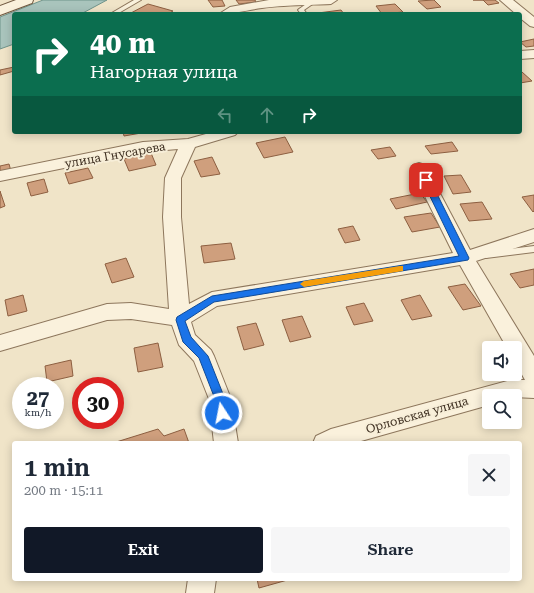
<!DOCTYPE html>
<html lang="en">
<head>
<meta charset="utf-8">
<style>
	body { margin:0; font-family:"Roboto Serif",serif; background:#f6f6f7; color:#1f2937; height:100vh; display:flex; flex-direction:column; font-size:15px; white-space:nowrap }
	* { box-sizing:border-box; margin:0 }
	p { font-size:13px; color:#747a83 }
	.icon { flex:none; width:22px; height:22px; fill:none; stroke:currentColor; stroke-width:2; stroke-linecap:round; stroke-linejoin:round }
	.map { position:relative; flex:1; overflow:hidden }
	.details { position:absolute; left:12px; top:441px; width:510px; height:140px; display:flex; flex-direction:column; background:#fff; border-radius:4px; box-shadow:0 2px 10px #0003 }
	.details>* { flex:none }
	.top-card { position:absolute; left:12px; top:12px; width:510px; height:122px; border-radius:4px; box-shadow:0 2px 10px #0003; background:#0b6e4f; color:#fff; overflow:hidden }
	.controls { position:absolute; left:482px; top:341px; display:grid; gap:8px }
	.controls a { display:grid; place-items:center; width:40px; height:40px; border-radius:4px; background:#fff; box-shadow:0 2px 10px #0003; font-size:20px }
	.speed { position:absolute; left:12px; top:377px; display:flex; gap:8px; font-size:20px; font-weight:700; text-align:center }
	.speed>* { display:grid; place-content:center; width:52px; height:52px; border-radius:50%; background:#fff; box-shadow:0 2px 10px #0003; line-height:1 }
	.speed small { font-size:10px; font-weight:400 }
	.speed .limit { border:6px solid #d22; background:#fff; color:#111 }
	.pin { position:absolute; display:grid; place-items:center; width:34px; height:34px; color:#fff; margin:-17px; border-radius:8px; box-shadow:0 2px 6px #0006 }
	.me { position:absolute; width:44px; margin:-22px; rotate:349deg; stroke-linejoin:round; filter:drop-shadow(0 0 3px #0008) }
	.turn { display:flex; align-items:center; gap:14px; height:84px; padding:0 12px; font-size:18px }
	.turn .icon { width:52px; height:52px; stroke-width:2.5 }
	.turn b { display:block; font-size:28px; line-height:34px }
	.lanes { display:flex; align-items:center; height:38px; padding:0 12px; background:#0003; justify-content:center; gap:20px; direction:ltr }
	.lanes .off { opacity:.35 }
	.round { display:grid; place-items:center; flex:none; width:42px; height:42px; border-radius:4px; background:#f6f6f7 }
	.summary { display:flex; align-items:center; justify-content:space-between; height:68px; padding:0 12px }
	h1 { font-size:24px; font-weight:600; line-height:30px }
	.action { display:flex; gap:8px; margin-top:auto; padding:8px 12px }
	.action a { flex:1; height:46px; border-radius:4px; background:#111827; color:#fff; font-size:16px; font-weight:600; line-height:46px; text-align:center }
	.action a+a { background:#f6f6f7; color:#1f2937 }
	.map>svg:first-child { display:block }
</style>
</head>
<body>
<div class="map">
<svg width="534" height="593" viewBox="0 0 534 593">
	<rect width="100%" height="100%" fill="#f0e4c8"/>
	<!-- water -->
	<path fill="#a9c4bc" stroke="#6f938a" d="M43,0H107L81,14H14V44L0,49V17Z"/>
	<!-- building -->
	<path fill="#cf9f7d" stroke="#8d5f41" d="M208,0H222L225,6L213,7Z
		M236,0H255L256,2L239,4Z
		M434,0L441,7L427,9L418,1Z
		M473,0H495L499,3L488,5L483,0Z
		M148,4L173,11L168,14H129Z
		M395,4L403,12L382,14L376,6Z
		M341,10L344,14L318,13Z
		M534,39V46L526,47L520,42Z
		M14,67V71L0,75V70Z
		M520,72H522L532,81L520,83Z
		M123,132H147L124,136Z
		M285,137L293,152L264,158L256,143Z
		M452,142L458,151L431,154L425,146Z
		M390,147L396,156L378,159L371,150Z
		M151,153L156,165L129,171L124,159Z
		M212,157L220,174L201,177L194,161Z
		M9,164L11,171L0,173V166Z
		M88,168L93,178L69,184L65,173Z
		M461,175L471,192L453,194L444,176Z
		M44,179L48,192L31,196L27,183Z
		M0,191L5,206L0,208Z
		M420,193L427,202L396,209L390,199Z
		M534,195V211L533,212L522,197Z
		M482,202L492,219L469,221L460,204Z
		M431,213L440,227L412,232L404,217Z
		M353,226L360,240L345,243L338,229Z
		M231,243L235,259L204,263L201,246Z
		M126,258L134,277L112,283L105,264Z
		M534,269V285L520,288L510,274Z
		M465,284L481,306L463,310L448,287Z
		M23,295L27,311L8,316L5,300Z
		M420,295L432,316L412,320L401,300Z
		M364,303L373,321L354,325L346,307Z
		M302,316L311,337L290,342L282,320Z
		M256,323L264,345L244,350L237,327Z
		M158,343L163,367L138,372L134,348Z
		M71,360L73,376L47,382L45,366Z
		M158,429L164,436L184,429L189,443H113Z
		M257,579H291L259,588Z"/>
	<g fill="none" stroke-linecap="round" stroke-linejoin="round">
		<!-- lane casing -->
		<g stroke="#8d765c" stroke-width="2">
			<path id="lane" d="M134,0H141L117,14H110Z
				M312,0L315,2L314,3L304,10L307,14H301L298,10L299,9Z
				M534,246V252L486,258L481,255L486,252Z"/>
		</g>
		<!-- street casing -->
		<g stroke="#8d765c" stroke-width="2">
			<path id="street" d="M269,0H337L331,4C308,5 285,5 262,8C247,10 234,14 219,14L230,7Z
				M500,0H513L534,17V27L530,26L520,18V14H516Z
				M534,50V58L520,59V51Z
				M213,132H238L235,135L195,147L181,178V217L189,304L212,292L453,253L411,168L413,165L419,163L425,165L470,250L534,229V242L476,261L534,356V398L489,396V405L354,443H313L316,436L331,429L511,380H525L515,362V348H507L460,265L217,306L191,322L195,335L211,350L214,356L231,399L238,443H214L209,399L194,361L179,345L172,325L131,319L107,320L0,351V335L107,304L131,303L169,309L163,217L165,178L178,149L143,152L0,181V171L143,142L188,139Z
				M188,579H216L214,593H186Z"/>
		</g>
		<!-- secondary casing -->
		<g stroke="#6f573f" stroke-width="2">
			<path id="secondary" d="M16,0H33L32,3L0,15V6Z"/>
		</g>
		<!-- lane -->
		<use href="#lane" fill="#faf1dc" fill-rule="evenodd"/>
		<!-- street -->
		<use href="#street" fill="#faf1dc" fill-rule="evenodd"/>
		<!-- secondary -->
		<use href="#secondary" fill="#faf1dc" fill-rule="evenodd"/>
	</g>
	<!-- route -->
	<path fill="#1a73e8" stroke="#114b97" d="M426,178L430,180L469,258L468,260L214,302L185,321L191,337L208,356L225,399L227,413L225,417H218L215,399L199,358L183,342L176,320L177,317L212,296L459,256L422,180Z"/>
	<!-- slow -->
	<path fill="#f59e0b" d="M400,266H403V271L304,287L300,284L304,281Z"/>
	<g text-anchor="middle" stroke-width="4" stroke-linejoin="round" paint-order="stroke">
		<!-- street labels -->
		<g font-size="12" fill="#3d2e20" stroke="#f7eed8">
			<text transform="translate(115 155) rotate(-10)" y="4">улица Гнусарева</text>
			<text transform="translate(417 415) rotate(-16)" y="4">Орловская улица</text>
		</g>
	</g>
</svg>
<div class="controls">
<a><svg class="icon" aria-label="sound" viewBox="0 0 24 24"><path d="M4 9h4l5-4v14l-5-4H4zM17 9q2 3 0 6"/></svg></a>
<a><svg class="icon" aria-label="search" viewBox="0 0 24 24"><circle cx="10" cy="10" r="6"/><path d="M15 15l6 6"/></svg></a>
</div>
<div class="speed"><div>27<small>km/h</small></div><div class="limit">30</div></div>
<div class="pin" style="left:426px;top:180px;background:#d93025"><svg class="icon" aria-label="arrive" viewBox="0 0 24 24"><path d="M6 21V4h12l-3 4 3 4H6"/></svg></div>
<svg class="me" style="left:222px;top:413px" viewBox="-20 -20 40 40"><circle r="17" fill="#1a73e8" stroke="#fff" stroke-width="3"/><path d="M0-11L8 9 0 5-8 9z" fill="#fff"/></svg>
<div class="top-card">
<div class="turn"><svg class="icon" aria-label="right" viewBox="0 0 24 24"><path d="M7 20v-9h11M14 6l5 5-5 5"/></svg><div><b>40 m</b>Нагорная улица</div></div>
<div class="lanes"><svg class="icon off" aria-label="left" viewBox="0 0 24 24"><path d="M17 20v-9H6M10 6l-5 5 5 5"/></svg><svg class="icon off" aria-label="ahead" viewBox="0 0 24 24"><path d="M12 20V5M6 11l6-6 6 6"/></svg><svg class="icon" aria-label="right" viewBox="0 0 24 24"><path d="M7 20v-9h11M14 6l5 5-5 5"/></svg></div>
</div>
<section class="details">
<div class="summary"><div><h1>1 min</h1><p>200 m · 15:11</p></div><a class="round"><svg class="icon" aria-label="close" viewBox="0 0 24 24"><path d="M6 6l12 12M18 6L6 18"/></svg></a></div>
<div class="action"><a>Exit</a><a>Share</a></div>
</section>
</div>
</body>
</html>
